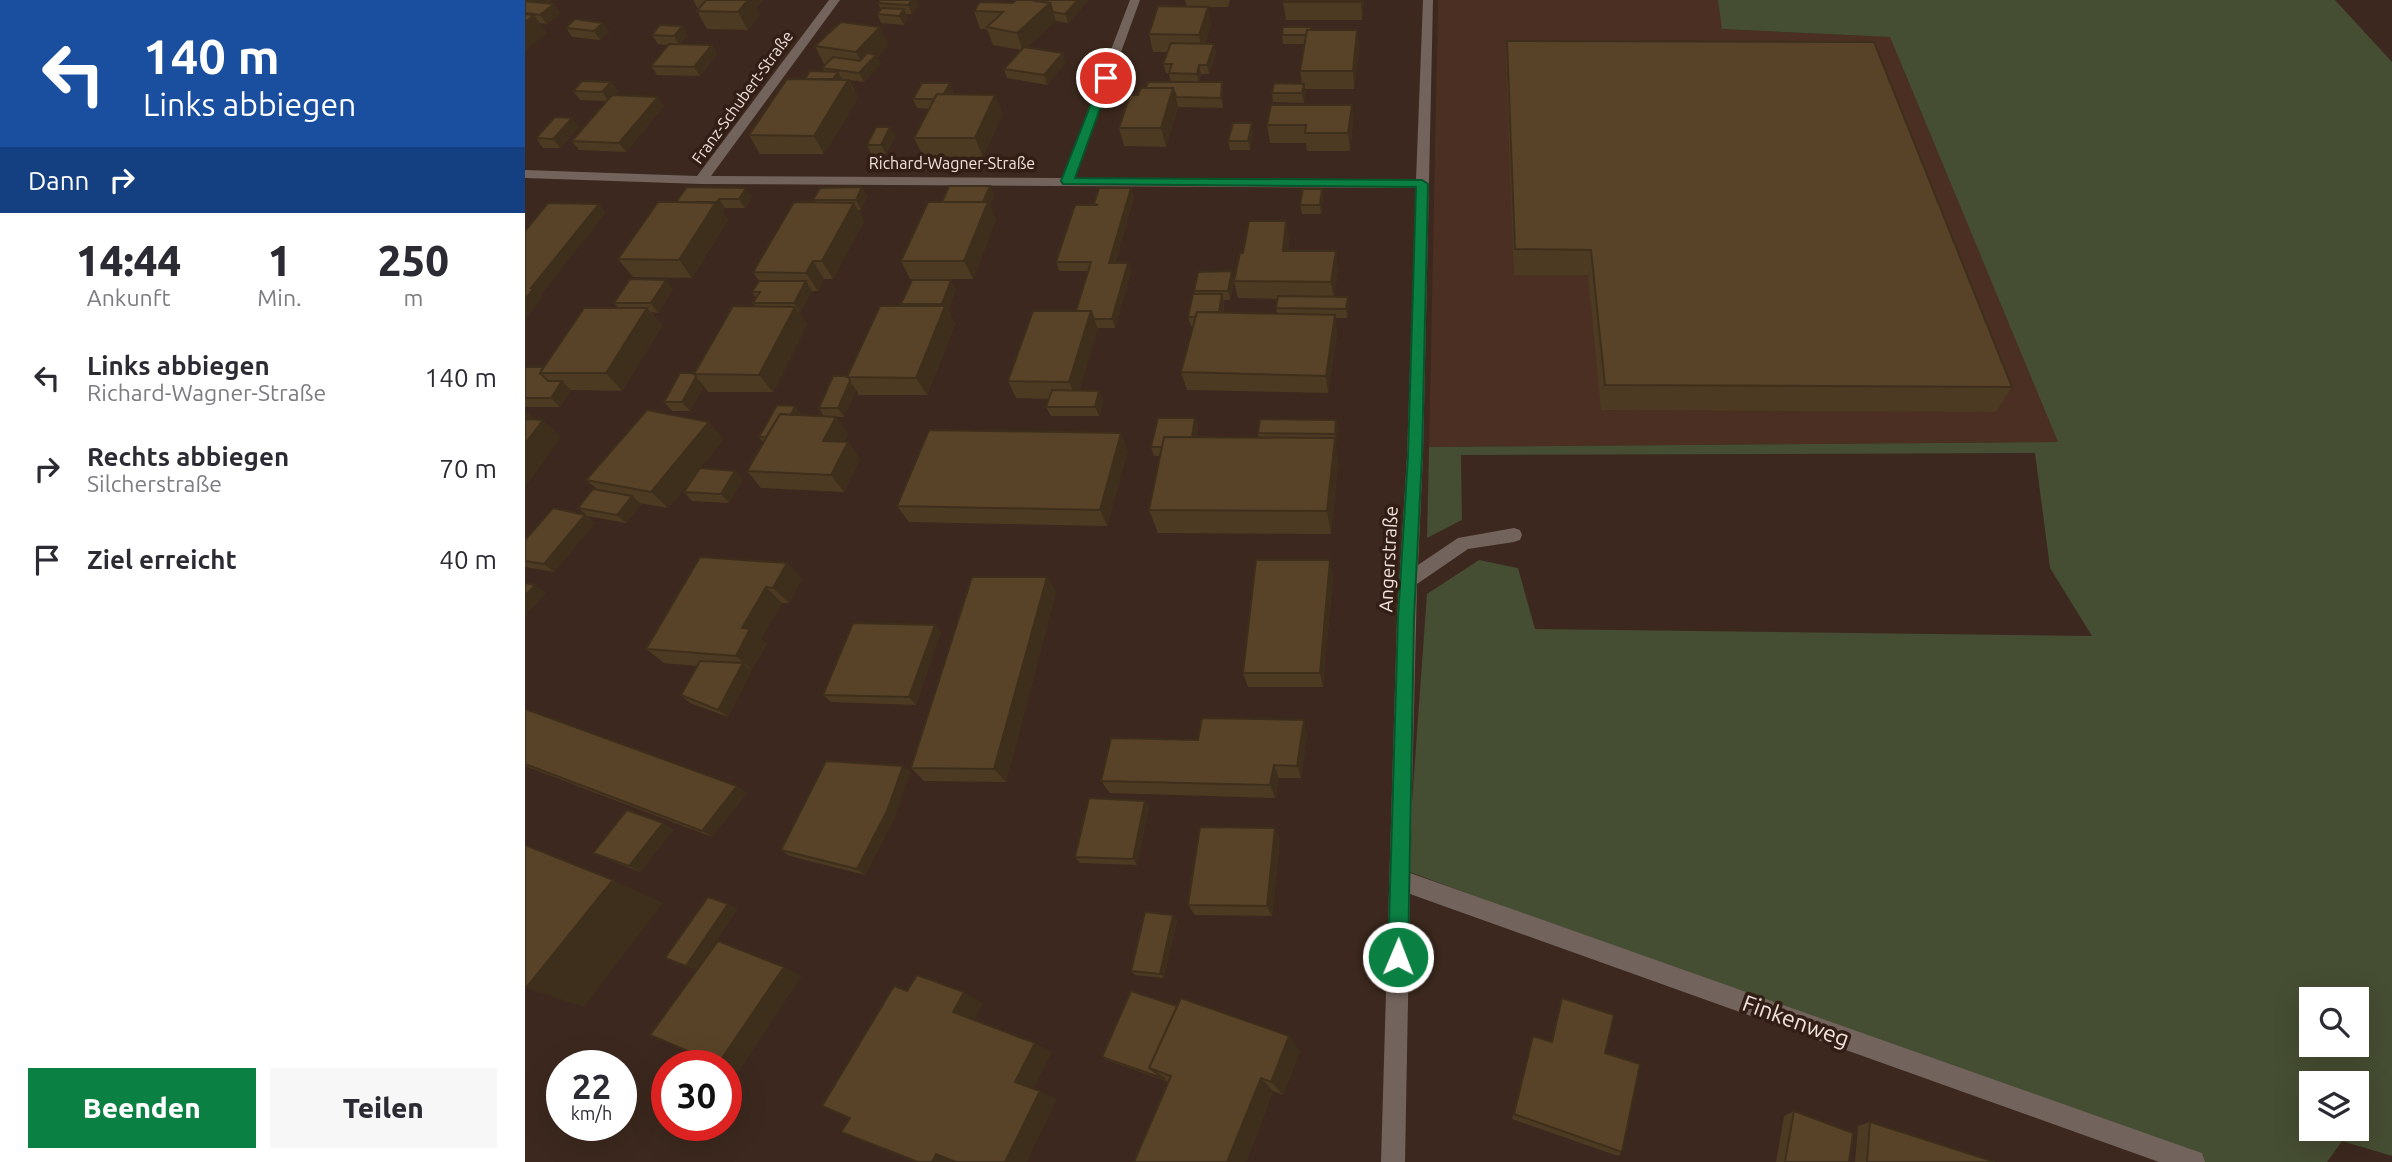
<!DOCTYPE html>
<html lang="de">
<head>
<meta charset="utf-8">
<style>
	body { margin:0; font-family:Ubuntu,sans-serif; background:#f7f7f7; color:#2b2b33; height:100vh; display:flex; flex-direction:column; font-size:26px; white-space:nowrap }
	* { box-sizing:border-box; margin:0 }
	p { font-size:23px; color:#7c7c81 }
	.icon { flex:none; width:38px; height:38px; fill:none; stroke:currentColor; stroke-width:2; stroke-linecap:round; stroke-linejoin:round }
	.map { position:relative; flex:1; overflow:hidden }
	.details { display:flex; flex-direction:column; background:#fff; width:525px }
	.details>* { flex:none }
	.guide { background:#1a4fa0; color:#fff; overflow:hidden }
	.fabs { position:absolute; left:1774px; top:987px; display:grid; gap:14px }
	.fabs a { display:grid; place-items:center; width:70px; height:70px; border-radius:0px; background:#fff; box-shadow:0 7px 28px #0002; font-size:35px }
	.speed { position:absolute; left:21px; top:1050px; display:flex; gap:14px; font-size:35px; font-weight:700; text-align:center }
	.speed>* { display:grid; place-content:center; width:91px; height:91px; border-radius:50%; background:#fff; box-shadow:0 7px 28px #0002; line-height:1 }
	.speed small { font-size:18px; font-weight:400 }
	.speed .limit { border:10px solid #d22; background:#fff; color:#111 }
	.pin { position:absolute; display:grid; place-items:center; width:60px; height:60px; color:#fff; margin:-30px; border:4px solid #fff; border-radius:50%; box-shadow:0 2px 7px #0007 }
	.me { position:absolute; width:77px; margin:-38px; rotate:1deg; stroke-linejoin:round; filter:drop-shadow(0 0 5px #0008) }
	.turn { display:flex; align-items:center; gap:24px; height:147px; padding:0 28px; font-size:32px }
	.turn .icon { width:91px; height:91px; stroke-width:2.5 }
	.turn b { display:block; font-size:49px; line-height:60px }
	.then { display:flex; align-items:center; height:66px; padding:0 28px; background:#0003; gap:14px; font-size:26px }
	.eta { display:flex; justify-content:space-evenly; align-items:center; height:119px; text-align:center }
	.eta b { font-size:42px; font-weight:800; line-height:49px }
	.button { display:flex; gap:14px; margin-top:auto; padding:14px 28px }
	.button a { flex:1; height:80px; border-radius:0px; background:#0b8043; color:#fff; font-size:28px; font-weight:800; line-height:80px; text-align:center }
	.button a+a { background:#f7f7f7; color:#2b2b33 }
	ul { padding:0; list-style:none }
	li { display:flex; align-items:center; gap:21px; height:91px; padding:0 28px }
	li div { flex:1 }
	li b { display:block; font-size:26px }
	li em { font-style:normal }
	main { display:flex; flex:1; min-height:0 }
	.map>svg:first-child { display:block }
</style>
</head>
<body>
<main>
<section class="details">
<div class="guide">
<div class="turn"><svg class="icon" aria-label="left" viewBox="0 0 24 24"><path d="M17 20v-9H6M10 6l-5 5 5 5"/></svg><div><b>140 m</b>Links abbiegen</div></div>
<div class="then">Dann<svg class="icon" aria-label="right" viewBox="0 0 24 24"><path d="M7 20v-9h11M14 6l5 5-5 5"/></svg></div>
</div>
<div class="eta">
<div><b>14:44</b><p>Ankunft</p></div>
<div><b>1</b><p>Min.</p></div>
<div><b>250</b><p>m</p></div>
</div>
<ul>
<li><svg class="icon" aria-label="left" viewBox="0 0 24 24"><path d="M17 20v-9H6M10 6l-5 5 5 5"/></svg><div><b>Links abbiegen</b><p>Richard-Wagner-Straße</p></div><em>140 m</em></li>
<li><svg class="icon" aria-label="right" viewBox="0 0 24 24"><path d="M7 20v-9h11M14 6l5 5-5 5"/></svg><div><b>Rechts abbiegen</b><p>Silcherstraße</p></div><em>70 m</em></li>
<li><svg class="icon" aria-label="arrive" viewBox="0 0 24 24"><path d="M6 21V4h12l-3 4 3 4H6"/></svg><div><b>Ziel erreicht</b></div><em>40 m</em></li>
</ul>
<div class="button"><a>Beenden</a><a>Teilen</a></div>
</section>
<div class="map">
<svg width="1867" height="1162" viewBox="0 0 1867 1162">
	<rect width="100%" height="100%" fill="#3c281e"/>
	<!-- built -->
	<path fill="#4a2f22" d="M913,0H1193L1198,29L1365,37L1534,442L904,447Z"/>
	<!-- green -->
	<path fill="#454d32" fill-rule="evenodd" d="M1193,0H1810L1867,62V1156L1817,1141L1802,1162H1671L882,871L902,594L954,560L993,568L1010,629L1567,636L1525,568L1510,453L936,455L937,520L902,538L904,447L1533,442L1365,37L1197,29ZM1787,999H1832V1045H1787ZM1787,1083H1832V1129H1787Z"/>
	<g fill="none" stroke-linecap="round" stroke-linejoin="round">
		<!-- minor -->
		<path fill="#72635c" fill-rule="evenodd" d="M304,0H315L186,176L537,178L605,0H615L550,178L891,180L898,0H908L898,456L893,565L933,538L989,528L995,530L997,535L995,540L989,542L943,549L892,584L885,873L1668,1150L1677,1153L1680,1162H1634L885,894L880,1162H856L872,618L882,456L891,188L176,184L0,178V170L172,176Z"/>
	</g>
	<!-- wall -->
	<path fill="#4d3a22" fill-rule="evenodd" d="M0,0H27L23,3L29,4L36,13L22,24L14,23L22,33L0,50Z
		M168,0H238L231,8L235,15L223,30L182,29L172,11L173,9Z
		M355,0H396H391L393,6L387,14H381L383,19L379,25L356,23L352,14L356,10L353,3Z
		M511,0H564L543,23L531,21L502,47L541,62L522,85L482,78L479,69L496,50L468,45L462,29H455L449,11L488,3Z
		M660,0H705L703,7H683L686,25L680,44H689L691,53L684,74H676L674,82L698,92V108L653,107L641,147L599,146L594,128L613,95L621,88L646,82L644,74L641,73L638,64L643,52H628L624,34L662,7Z
		M839,0L837,20H761L758,2Z
		M157,26L162,35L155,44L187,45L192,54L175,76L132,75L126,66L143,45L133,44L127,35Z
		M41,28L85,32L75,40L47,37Z
		M786,30H832L834,48L829,89H780L781,93L779,103L748,102L747,93L777,84L775,71L780,44H758L757,35Z
		M982,41L1487,387L1471,412L1076,410L1063,275H989L981,67Z
		M364,45L352,57L356,64L339,82L324,80L333,98L299,154H235L224,135L280,79L299,71L297,68L301,65L299,64L290,46Z
		M86,82L93,91L89,95L133,97L139,106L101,152L54,150L47,141L82,101L55,100L48,91Z
		M429,92L428,94L478,113L458,157L398,156L389,138L405,109L392,108L388,99Z
		M827,105L828,123L825,151H782L781,143H745L742,125Z
		M54,127L35,148H18L11,138Z
		M728,132L725,150H705L703,141Z
		M370,136L361,154H346L342,145Z
		M465,186L469,195L465,205L471,220L448,279H385L376,261L417,202Z
		M337,187L342,197L336,210H333L339,221L308,279H299L293,291H287L274,313L282,324L248,392H183L179,386L165,411H147L139,402L169,373L230,306L228,303L231,298L227,292L234,281L228,272L290,202L288,200Z
		M797,189L798,198L796,214H777L775,205Z
		M227,197L220,208H200L197,212L203,220L167,278L108,277L93,259L151,202Z
		M609,197L590,263L606,272L590,328H572L554,391H574L578,400L574,416H526L521,407L524,399L491,398L483,381L551,311L563,271H534L531,262L569,205V204Z
		M761,221L764,239L763,251L813,269L809,297L824,306L822,318H810L812,333L803,393L662,390L656,372L668,326H666L663,317L670,294L669,291L709,280L718,253ZM709,282L713,298L752,299L751,308L752,314L698,313L699,303V300H705Z
		M148,289L133,313L126,312L137,326L97,391L46,390L35,407H0V369L18,367L93,308L89,303Z
		M431,289L423,310L430,324L402,395H334L331,390L319,417H311L323,434L319,442H323L335,459L319,492L236,488L222,471L238,442L234,437L277,415L299,416L294,408L323,376L378,306L376,304Z
		M670,418L673,427L671,437L734,438L733,433L811,420L813,429L811,443H810L813,462L806,534L633,533L624,510L635,456H629L626,447Z
		M199,439L175,468L218,479L204,503L167,501L159,492L172,473L143,508L114,503L116,504L101,523L62,516L70,523L29,572L0,567V540L60,514L53,508L72,489L61,480Z
		M603,450L582,526L384,522L372,506Z
		M262,563L277,579L264,603H257L236,639L242,644L226,670L203,717L165,703L156,695L172,666L139,663L121,649Z
		M808,576L798,687H723L718,673Z
		M522,577L531,592L481,782L399,781L386,768Z
		M410,625L416,632L391,705L306,702L298,695Z
		M0,709L222,793L187,837L0,766Z
		M782,734L776,778H754L750,798L585,793L576,781L673,740Z
		M378,766L385,772L370,817L340,875L265,856L256,850Z
		M620,801L624,807L612,865L555,863L550,857Z
		M750,828L755,839L747,916L670,915L663,905Z
		M149,829L115,872L79,858L68,853Z
		M652,920L639,978L610,975L606,971Z
		M1037,998L1080,1053L1097,1152L1093,1156L987,1119L1008,1036L1026,1042Z
		M652,1006L764,1036L775,1052L758,1095L748,1091L721,1162H609L644,1082L582,1060L577,1057Z
		M1269,1111L1324,1162H1251L1259,1116Z
		M1345,1122L1470,1162H1330L1333,1126Z"/>
	<!-- shaded-wall -->
	<path fill="#3e2f1c" d="M4,0H27L12,11Z
		M218,0H238L231,8L235,15L223,30L213,12Z
		M387,0H391L393,6L387,14L383,5Z
		M553,0H564L543,23L540,14Z
		M836,0H839L837,20L836,2Z
		M525,3L531,21L498,51L492,33Z
		M29,4L36,13L22,24L15,15Z
		M683,7L686,25L677,53L674,35Z
		M379,9L383,19L379,25L374,16Z
		M9,15L22,33L0,50V22Z
		M78,23L85,32L75,40L69,31Z
		M157,26L162,35L154,45L149,36Z
		M355,27L364,45L352,57L356,64L339,82L334,73L339,68L331,52Z
		M832,30L834,48L829,89L828,71Z
		M689,44L691,53L684,74L682,65Z
		M187,45L192,54L175,76L169,67Z
		M538,53L541,62L522,85L519,75Z
		M674,65L676,74L674,83L672,74Z
		M313,72L318,81L303,88Z
		M323,80L333,98L299,154L289,136Z
		M86,82L93,91L84,101L77,92Z
		M697,82L698,92V108L696,98Z
		M425,83L429,92L420,109L416,100Z
		M779,84L781,93L779,103L777,93Z
		M648,88L653,106L641,147L636,128Z
		M470,95L478,113L458,157L450,138Z
		M133,97L139,106L101,152L94,143Z
		M827,105L828,123L825,151L823,133Z
		M47,118L54,127L35,148L28,139Z
		M727,123L728,132L725,150L723,141Z
		M365,127L370,136L361,154L356,145Z
		M465,186L469,195L465,205L471,220L448,279L439,261L455,211Z
		M337,187L342,197L336,210L331,200Z
		M221,188L227,197L220,208L214,199Z
		M606,188L609,197L587,272L584,263Z
		M797,189L798,198L796,214L795,205Z
		M194,199L200,208L197,212L203,220L167,278L154,260Z
		M329,203L339,221L308,279L297,261Z
		M74,204L81,213L16,295L18,297L0,320V299L6,288Z
		M761,221L764,239L761,269L758,251Z
		M811,251L813,269L809,300L806,282Z
		M288,261L299,279L293,291L281,273Z
		M603,263L606,272L590,328L587,319Z
		M707,271L709,281L705,300L703,291Z
		M141,280L148,289L133,313L126,303Z
		M426,280L431,289L423,310L430,324L402,395L391,378L419,309L417,304Z
		M281,281L287,291L275,313L269,303Z
		M697,294L699,303L695,327L693,318Z
		M823,297L824,306L822,318L821,309Z
		M270,307L282,324L248,392L234,375Z
		M122,308L137,326L97,391L81,373Z
		M566,311L573,329L552,399L544,382Z
		M810,315L812,333L803,393L801,376Z
		M171,377L179,386L165,411L157,402Z
		M37,381L46,390L35,407L26,398Z
		M325,381L331,390L319,417L313,408Z
		M574,391L578,400L574,416L570,407Z
		M270,406L277,415L253,438Z
		M0,410L15,424L18,420L36,437L0,488Z
		M311,417L323,434L311,458L298,441Z
		M670,418L673,427L668,456L665,448Z
		M811,420L813,429L811,443L810,434Z
		M184,422L199,439L143,508L126,492Z
		M596,433L603,450L582,526L575,510Z
		M810,438L813,462L806,534L802,511Z
		M323,442L335,459L319,492L306,475Z
		M210,471L218,479L204,503L196,494Z
		M107,496L116,504L101,523L92,515Z
		M60,515L70,523L29,572L19,564Z
		M805,560L808,576L798,687L795,673Z
		M262,563L277,579L264,603L248,588Z
		M522,577L531,592L481,782L469,769Z
		M10,585L21,593L0,616V596Z
		M241,587L257,603L236,639L242,644L227,670L211,656L217,628Z
		M410,625L416,632L391,705L384,697Z
		M218,663L227,671L203,717L193,710Z
		M779,720L782,734L776,778L772,766Z
		M749,765L754,778L750,798L745,785Z
		M378,766L385,772L370,817L340,875L332,869Z
		M212,786L222,793L187,837L177,831Z
		M620,801L624,807L612,865L608,859Z
		M138,823L149,829L115,872L104,866Z
		M750,828L755,839L747,916L742,906Z
		M88,880L138,903L59,1007L1,988Z
		M203,904L213,909L172,970L161,966Z
		M648,915L652,920L639,978L635,974Z
		M259,967L277,976L214,1071L201,1067V1066L193,1064Z
		M439,992L458,1003L448,1023L428,1012Z
		M764,1036L775,1052L758,1095L746,1082Z
		M510,1043L527,1052L508,1090L490,1082Z
		M736,1078L748,1091L721,1162H702Z
		M515,1091L532,1099L502,1162H480Z
		M411,1154L432,1162H407Z"/>
	<!-- building -->
	<path fill="#594328" stroke="#3e2f1c" stroke-width="2" d="M181,0H223L213,12L172,11Z
		M355,0H387L383,5L353,3Z
		M491,0H506L525,3L492,33L462,27L478,12L449,11L455,2L488,3Z
		M511,0H553L540,14L528,12L525,3L510,1Z
		M759,0H836V2H758Z
		M0,1L29,4L15,15L0,13Z
		M633,6L683,7L674,35L624,34Z
		M357,8L379,9L374,16L352,14Z
		M0,14L9,15L0,22Z
		M50,19L78,23L69,31L41,28Z
		M316,22L355,27L331,52L290,46Z
		M135,25L157,26L149,36L127,35Z
		M758,27H786V30H782L781,35H757Z
		M782,30H832L828,71H775Z
		M982,41L1349,42L1487,387L1080,385L1066,250L990,249Z
		M646,43L689,44L682,65H674L672,74L644,73L647,64H638Z
		M144,44L187,45L169,67L126,66Z
		M499,47L538,53L519,75L479,69Z
		M342,53L351,55L334,73L297,68L308,57L335,61Z
		M285,71L313,72L308,79H280Z
		M262,79L323,80L289,136L224,135Z
		M57,81L86,82L77,92L48,91Z
		M623,82H697L696,98L651,97L648,88H621Z
		M397,83H425L419,94H412L409,99H388Z
		M749,83L779,84L777,93H747Z
		M616,88H648L636,128H594L605,95H613Z
		M412,94L470,95L450,138H389Z
		M87,95L133,97L94,143L47,141Z
		M746,105H827L823,133H780L781,125H742Z
		M30,117L47,118L28,139L11,138Z
		M708,123H727L723,141H703Z
		M351,127H365L356,145H342Z
		M424,186H465L458,202H417Z
		M162,187L221,188L214,199H194L191,203L151,202Z
		M337,187L331,200H288L295,188Z
		M574,188H606L584,263H603L587,319H569L566,311H551L566,262H531L550,205H573L569,204Z
		M778,189H797L795,205H775Z
		M133,202H191L154,260L93,259Z
		M269,202L329,203L297,261H288L281,273L228,272Z
		M403,202H463L439,261H376Z
		M23,203L74,204L6,288H9L0,299V231Z
		M724,221H761L758,251H811L806,282L709,281L715,253H718Z
		M707,271L703,291H669L673,272Z
		M105,279L141,280L126,303H89Z
		M387,280H426L417,304H376Z
		M234,281H281L269,303H228L235,292H227Z
		M668,294H697L694,312H672L670,317H663Z
		M753,296L823,297L821,309L751,308Z
		M208,306L270,307L234,375L169,374Z
		M355,306H420L391,378L322,377Z
		M59,308H122L81,373H15Z
		M508,311H566L544,382L483,381Z
		M672,312L810,315L801,376L656,372Z
		M1,367H18L15,373L23,381H37L26,398H0V369Z
		M155,373H169V374L171,377L157,402H139Z
		M308,376H323L325,381L313,408H294Z
		M527,390L574,391L570,407H521Z
		M252,405L270,406L266,415L255,414L241,437H234Z
		M122,410L184,422L126,492L61,480Z
		M255,414L311,417L298,441L323,442L306,475L222,471Z
		M633,418H670L667,437H639L637,447H626Z
		M0,419L18,420L0,444Z
		M735,419L811,420L810,434L733,433Z
		M404,430L596,433L575,510L372,506Z
		M639,437L810,438L802,511L624,510Z
		M175,468L210,471L196,494L159,492Z
		M68,489L107,496L92,515L53,508Z
		M28,508L60,515L19,564L0,561V540Z
		M175,557L262,563L248,588L241,587L217,628L225,629L211,656L121,649Z
		M731,560H805L795,673H718Z
		M447,577H522L469,769L386,768Z
		M0,583L10,585L0,596Z
		M328,623L410,625L384,697L298,695Z
		M175,661L218,663L193,710L156,695Z
		M0,709L212,786L177,831L0,764Z
		M677,718L779,720L772,766L749,765L745,785L576,781L586,738L673,740Z
		M301,761L378,766L362,811L332,869L256,850Z
		M564,798L620,801L608,859L550,857Z
		M102,810L138,823L104,866L68,853Z
		M675,827L750,828L742,906L663,905Z
		M0,845L88,880L1,988H0Z
		M183,897L203,904L161,966L140,958Z
		M620,912L648,915L635,974L606,971Z
		M193,941L259,967L193,1064L125,1035Z
		M392,975L439,992L428,1012L510,1043L490,1082L515,1091L480,1162H431L411,1154L407,1162H393L316,1132L325,1118L297,1106L369,986L382,991Z
		M606,991L652,1006L624,1068L640,1079L577,1057Z
		M656,998L764,1036L746,1082L736,1078L702,1162H609L646,1076L624,1068Z
		M1037,998L1089,1015L1080,1053L1115,1064L1097,1152L989,1114L1008,1036L1027,1042Z
		M1269,1111L1328,1133L1324,1162H1260Z
		M1345,1122L1470,1162H1342Z"/>
	<!-- route -->
	<path fill="#0b8043" stroke="#07532c" stroke-width="2" d="M581,74L586,78L550,178L897,180L903,184L897,456L889,618L883,957L880,964L873,967L866,964L863,957L873,618L883,456L891,187L538,184L536,181L576,78Z"/>
	<g text-anchor="middle" stroke-width="7" stroke-linejoin="round" paint-order="stroke">
		<!-- far-street labels -->
		<g font-size="16" fill="#f0e2dc" stroke="#321e15">
			<text transform="translate(217 97) rotate(-54)" y="6">Franz-Schubert-Straße</text>
			<text x="427" y="169">Richard-Wagner-Straße</text>
		</g>
		<!-- street labels -->
		<g font-size="19" fill="#f0e2dc" stroke="#321e15">
			<text transform="translate(863 559) rotate(-87)" y="7">Angerstraße</text>
		</g>
		<!-- near-street labels -->
		<g font-size="23" fill="#f0e2dc" stroke="#321e15">
			<text transform="translate(1271 1021) rotate(20)" y="8">Finkenweg</text>
		</g>
	</g>
</svg>
<div class="fabs">
<a><svg class="icon" aria-label="search" viewBox="0 0 24 24"><circle cx="10" cy="10" r="6"/><path d="M15 15l6 6"/></svg></a>
<a><svg class="icon" aria-label="layers" viewBox="0 0 24 24"><path d="M12 4l9 5-9 5-9-5zM3 14l9 5 9-5"/></svg></a>
</div>
<div class="speed"><div>22<small>km/h</small></div><div class="limit">30</div></div>
<div class="pin" style="left:581px;top:78px;background:#d93025"><svg class="icon" aria-label="arrive" viewBox="0 0 24 24"><path d="M6 21V4h12l-3 4 3 4H6"/></svg></div>
<svg class="me" style="left:873px;top:957px" viewBox="-20 -20 40 40"><circle r="17" fill="#0b8043" stroke="#fff" stroke-width="3"/><path d="M0-11L8 9 0 5-8 9z" fill="#fff"/></svg>
</div>
</main>
</body>
</html>
